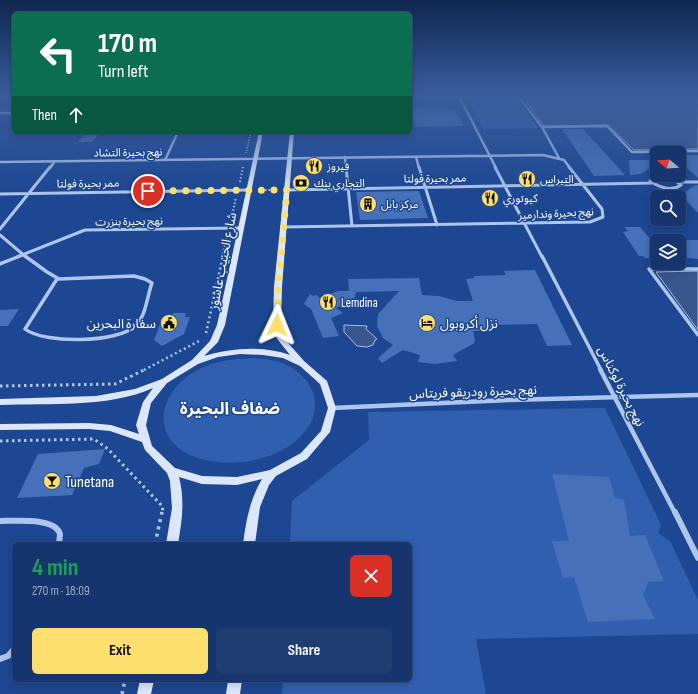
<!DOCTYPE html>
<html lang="en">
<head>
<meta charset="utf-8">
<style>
	body { margin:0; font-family:"Sofia Sans Condensed","Noto Sans Arabic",sans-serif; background:#1f3d73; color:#f1f3f6; height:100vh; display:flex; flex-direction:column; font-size:15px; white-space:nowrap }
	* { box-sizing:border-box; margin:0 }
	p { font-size:13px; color:#9eabc2 }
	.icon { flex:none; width:22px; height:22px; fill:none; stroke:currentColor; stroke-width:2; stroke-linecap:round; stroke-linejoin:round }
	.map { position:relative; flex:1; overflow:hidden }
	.side { position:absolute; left:12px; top:542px; width:400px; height:140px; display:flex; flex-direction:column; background:#16356e; border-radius:6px; box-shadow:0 2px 10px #0003,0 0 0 1px #355081 }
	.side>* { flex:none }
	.top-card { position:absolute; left:12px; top:12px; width:400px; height:122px; border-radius:6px; box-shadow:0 2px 10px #0003,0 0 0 1px #355081; background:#0b6e4f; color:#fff; overflow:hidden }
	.needle { width:26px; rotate:288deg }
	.buttons { position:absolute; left:650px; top:146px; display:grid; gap:8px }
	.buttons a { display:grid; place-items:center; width:36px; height:36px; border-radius:6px; background:#16356e; box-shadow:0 2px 10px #0003,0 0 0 1px #355081; font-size:20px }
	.pin { position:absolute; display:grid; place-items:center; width:34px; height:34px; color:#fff; margin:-17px; border:2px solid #fff; border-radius:50%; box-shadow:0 1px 4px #0007 }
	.me { position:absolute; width:44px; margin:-22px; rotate:2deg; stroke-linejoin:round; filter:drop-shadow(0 0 3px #0008) }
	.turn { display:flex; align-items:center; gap:14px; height:84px; padding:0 20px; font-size:18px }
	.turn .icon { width:52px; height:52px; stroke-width:2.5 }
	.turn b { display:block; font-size:28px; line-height:34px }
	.then { display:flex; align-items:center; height:38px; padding:0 20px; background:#0003; gap:8px; font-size:15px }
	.round { display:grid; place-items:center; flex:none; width:42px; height:42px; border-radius:6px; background:#1f3d73 }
	.summary { display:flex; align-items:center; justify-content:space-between; height:68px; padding:0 20px }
	h1 { font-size:24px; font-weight:700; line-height:30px; color:#1e9e55 }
	.primary-button { display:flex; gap:8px; margin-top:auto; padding:8px 20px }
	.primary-button a { flex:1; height:46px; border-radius:6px; background:#fddf6d; color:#111; font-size:16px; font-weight:700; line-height:46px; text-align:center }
	.primary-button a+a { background:#1f3d73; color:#f1f3f6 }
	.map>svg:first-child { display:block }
</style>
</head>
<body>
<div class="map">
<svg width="698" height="694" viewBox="0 0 698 694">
	<rect width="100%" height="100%" fill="#1d4792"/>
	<!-- green -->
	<path fill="#315fb0" d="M466,96H515L538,128L483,129Z
		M252,358C260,359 269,359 276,361C316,373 330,412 296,441C270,462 229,468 198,458C150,442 156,395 194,372C212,361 232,359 252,358Z
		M605,408L661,525L658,533L670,541L698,600V634L476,639L486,694H282L283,680H410V544H290L292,501L369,440L368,412Z"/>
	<!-- water -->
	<path fill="#39568d" stroke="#a2bff0" d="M522,96H698V149L634,150L608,125L544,126Z
		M698,271V330L656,272Z
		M344,325L367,326L366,329L377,339L375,340L373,345L367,347L357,346L344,332Z"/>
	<!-- building -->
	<path fill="#4670b9" d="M441,108L456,111L464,126L416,127L410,109Z
		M562,129H583L625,175L594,176Z
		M86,132H100L92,142H78Z
		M679,155H698V178L679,161Z
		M629,160H657V163L641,174L630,175Z
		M695,185H698V213L681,195Z
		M415,191H419L428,218L360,220L356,192Z
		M624,227H640L652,241H657V258H645L643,256H639L623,232L628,231Z
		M679,240H698V259L679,257Z
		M535,270L572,345L547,346L537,324L491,325L493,331H473L475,341L473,344L453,355L457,361L435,364L418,362L420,355L403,350L382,363L378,358L393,345L383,338L377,326L378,314L399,291L356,292L354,300L336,308L343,313L331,318L339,336L323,338L311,309L304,304L310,294L313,296L316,295L320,298L338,291H349L348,279L419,278L422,295L439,296L457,301H473L466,279L474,278V276L506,275L504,271Z
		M19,309L8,326H0V310Z
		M173,313H186L185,317H190L184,334L162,346L154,340L160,324H165L168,316H172Z
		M105,449L99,464L84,468L72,495L17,498L38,454Z
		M552,474L609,477L615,498L624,500L630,536L645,535L664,581L648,582L643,595L655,619L588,622L574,577L563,578L552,541H569Z"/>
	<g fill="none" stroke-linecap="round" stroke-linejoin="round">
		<!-- path-far4 -->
		<path stroke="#aec6ee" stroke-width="1.5" stroke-dasharray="1 1.5" stroke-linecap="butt" d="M246,153L251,132
			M243,168V166"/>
		<!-- path-far3 -->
		<path stroke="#aec6ee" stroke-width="2" stroke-dasharray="1.5 2" stroke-linecap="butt" d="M240,182L243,167
			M258,190H279
			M231,221L236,197
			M222,257L227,236"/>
		<!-- path-far2 -->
		<path stroke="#aec6ee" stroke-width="2.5" stroke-dasharray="2 3" stroke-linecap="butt" d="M206,333L223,256
			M144,370L201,340"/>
		<!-- path-far1 -->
		<path stroke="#aec6ee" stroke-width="3" stroke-dasharray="2.5 3.5" stroke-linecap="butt" d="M0,386L115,384L146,369
			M0,441L94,439L108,449L163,507L162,513"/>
		<!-- path -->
		<path stroke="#aec6ee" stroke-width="3.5" stroke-dasharray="3 4.5" stroke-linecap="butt" d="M155,544L162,512
			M122,694L125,680"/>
		<!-- street-far4 -->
		<path stroke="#aec6ee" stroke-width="2.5" d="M459,96L496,168
			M518,96L542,127L607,126L632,152L698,151
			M0,113H14
			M542,127L559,158
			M345,157L346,168
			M416,157L419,168
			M165,160L178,132
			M0,162L543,155L564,160L570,168
			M50,168L55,161"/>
		<!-- street-far3 -->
		<path stroke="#aec6ee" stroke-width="3" d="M346,167L352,226
			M419,167L437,225
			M495,167L542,257
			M655,177L673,179L681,185C671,192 659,187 650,181Z
			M680,182H698
			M287,190L652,183
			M0,194L248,190
			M284,227L590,222L603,217L602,209L569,167
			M0,229L50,167
			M0,235L26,257
			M17,257L85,230L240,228"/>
		<!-- street-far2 -->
		<path stroke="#aec6ee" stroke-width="3.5" d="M25,256L47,272L59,279L134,276L145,279L152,283C147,296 146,317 135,326C118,343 44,344 25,329L57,279
			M542,256L601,370
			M0,264L20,256
			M698,269H649L698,335"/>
		<!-- street-far1 -->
		<path stroke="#aec6ee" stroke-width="4.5" d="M600,369L675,513
			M332,408L509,400L698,395"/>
		<!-- street -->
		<path stroke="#aec6ee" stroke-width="6" d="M675,512L698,558
			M0,521C14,521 55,517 60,534C60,537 59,541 59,544
			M0,659L8,656L14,649"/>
		<!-- secondary -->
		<path fill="#dbe6fa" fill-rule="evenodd" d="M259,132H263L225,325L218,342L204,356C231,348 263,345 290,355L275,336L273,325L274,287L290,132H294L282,287L281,325L283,336L289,344L304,361L327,381L336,408L330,432L307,459L276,476L269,485L260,507L255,544H243C246,520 250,500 262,479L237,485L202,484L179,477C185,500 182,521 178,544H166L172,508L170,481L167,473L145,450L142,442L110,431L89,429L0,430V424L89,423L111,425L139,434L136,425L143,402L153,388C109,408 48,403 0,405V399L96,396L135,389L162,379L192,360L210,341L217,325ZM240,354L263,355L283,358L300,366L320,384L328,408L321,431L301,453L270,470L237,477L202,476L175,468L152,446L146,425L151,403L167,383L198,364L218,357Z
			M140,680H154L151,694H137Z
			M228,680H242L240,694H226Z"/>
	</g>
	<!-- sky -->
	<linearGradient id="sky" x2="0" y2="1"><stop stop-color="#102750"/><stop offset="0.49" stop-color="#3a5e9d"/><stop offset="1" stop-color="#3a5e9d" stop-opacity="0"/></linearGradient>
	<rect width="698" height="194" fill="url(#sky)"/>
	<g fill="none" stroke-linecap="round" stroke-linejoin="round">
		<!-- route -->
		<path stroke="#fddf6d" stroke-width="7" stroke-dasharray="0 12.6" d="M148,191L287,190L278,287L277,325"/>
	</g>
	<!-- icons -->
	<defs>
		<g id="restaurant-disc" transform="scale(0.9)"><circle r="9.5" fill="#fddf6d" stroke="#1d4792"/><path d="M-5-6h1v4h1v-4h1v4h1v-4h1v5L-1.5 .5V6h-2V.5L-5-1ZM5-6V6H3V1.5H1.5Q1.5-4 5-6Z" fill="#111"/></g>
		<g id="bank-disc" transform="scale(0.9)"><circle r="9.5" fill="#fddf6d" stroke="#1d4792"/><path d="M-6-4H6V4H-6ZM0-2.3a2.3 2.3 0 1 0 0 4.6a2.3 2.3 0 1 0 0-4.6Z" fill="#111"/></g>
		<g id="building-disc" transform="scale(0.9)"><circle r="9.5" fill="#fddf6d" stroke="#1d4792"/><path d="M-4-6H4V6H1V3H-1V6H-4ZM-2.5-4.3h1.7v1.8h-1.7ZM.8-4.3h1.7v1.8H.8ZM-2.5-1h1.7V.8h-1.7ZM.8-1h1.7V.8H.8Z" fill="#111"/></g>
		<g id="civic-disc" transform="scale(0.9)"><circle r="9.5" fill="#fddf6d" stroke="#1d4792"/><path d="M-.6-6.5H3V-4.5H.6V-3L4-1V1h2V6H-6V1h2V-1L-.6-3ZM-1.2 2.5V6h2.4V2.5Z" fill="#111"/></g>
		<g id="hotel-disc" transform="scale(0.9)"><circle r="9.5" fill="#fddf6d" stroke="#1d4792"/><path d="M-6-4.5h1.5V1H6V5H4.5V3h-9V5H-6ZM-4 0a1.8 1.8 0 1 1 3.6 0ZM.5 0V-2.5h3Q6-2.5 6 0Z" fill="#111"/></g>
		<g id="bar-disc" transform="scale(0.9)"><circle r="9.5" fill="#fddf6d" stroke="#1d4792"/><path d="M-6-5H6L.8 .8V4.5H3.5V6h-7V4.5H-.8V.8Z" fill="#111"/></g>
	</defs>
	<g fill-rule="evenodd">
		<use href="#restaurant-disc" x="314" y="166"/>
		<use href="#restaurant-disc" x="527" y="179"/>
		<use href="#bank-disc" x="301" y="183"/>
		<use href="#restaurant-disc" x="490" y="198"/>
		<use href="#building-disc" x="368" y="204"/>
		<use href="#restaurant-disc" x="328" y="302"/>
		<use href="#civic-disc" x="169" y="323"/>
		<use href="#hotel-disc" x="427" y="323"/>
		<use href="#bar-disc" x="52" y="481"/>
	</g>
	<g text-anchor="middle" stroke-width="3" stroke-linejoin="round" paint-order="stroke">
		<!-- far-street labels -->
		<g font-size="11" fill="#fff" stroke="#1d4792">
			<text transform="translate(128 152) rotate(-1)" y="4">نهج بحيرة التشاد</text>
			<text transform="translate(435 178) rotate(-1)" y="4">ممر بحيرة فولتا</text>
			<text transform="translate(88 183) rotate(-1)" y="4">ممر بحيرة فولتا</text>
			<text transform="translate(556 213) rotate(-3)" y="4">نهج بحيرة وندارمير</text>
			<text transform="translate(129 221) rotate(-1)" y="4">نهج بحيرة بنزرت</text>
		</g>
		<!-- far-poi labels -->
		<g font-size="11" fill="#fff" stroke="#1d4792" text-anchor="start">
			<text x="327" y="170">فيروز</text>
			<text x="540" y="183">التيراس</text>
			<text x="314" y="187">التجاري بنك</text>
			<text x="503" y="202">كيوتوري</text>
			<text x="381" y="208">مركز بابل</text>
		</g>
		<!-- street labels -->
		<g font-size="13" fill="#fff" stroke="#1d4792">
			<text transform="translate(222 261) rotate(-79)" y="5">شارع الحبيب عاشور</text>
			<text transform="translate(622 386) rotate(63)" y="5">نهج بحيرة لوكناس</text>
			<text transform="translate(473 391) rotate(-2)" y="5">نهج بحيرة رودريقو فريتاس</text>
		</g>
		<!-- poi labels -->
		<g font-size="13" fill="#fff" stroke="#1d4792" text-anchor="start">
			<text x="341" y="307">Lemdina</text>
			<text x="156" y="328" text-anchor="end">سفارة البحرين</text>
			<text x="440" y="328">نزل أكروبول</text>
		</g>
		<!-- near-poi labels -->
		<g font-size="16" fill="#fff" stroke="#1d4792" text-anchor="start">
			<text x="65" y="487">Tunetana</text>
		</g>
		<!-- district labels -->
		<g font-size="17" font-weight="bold" fill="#fff" stroke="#1d4792">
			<text x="230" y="414">ضفاف البحيرة</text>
		</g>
	</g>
</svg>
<div class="buttons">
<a><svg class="needle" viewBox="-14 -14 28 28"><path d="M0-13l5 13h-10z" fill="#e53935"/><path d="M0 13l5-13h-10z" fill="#9eabc2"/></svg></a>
<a><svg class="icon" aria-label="search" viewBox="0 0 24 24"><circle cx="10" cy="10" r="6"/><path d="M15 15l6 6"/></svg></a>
<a><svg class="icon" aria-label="layers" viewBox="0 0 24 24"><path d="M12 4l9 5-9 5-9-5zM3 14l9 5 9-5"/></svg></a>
</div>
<div class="pin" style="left:148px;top:191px;background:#d93025"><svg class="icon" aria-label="arrive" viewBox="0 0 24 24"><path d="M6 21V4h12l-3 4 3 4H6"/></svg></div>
<svg class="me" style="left:277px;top:325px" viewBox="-20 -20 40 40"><path d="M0-17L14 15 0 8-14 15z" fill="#fddf6d" stroke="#fff" stroke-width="4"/></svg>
<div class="top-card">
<div class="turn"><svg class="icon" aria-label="left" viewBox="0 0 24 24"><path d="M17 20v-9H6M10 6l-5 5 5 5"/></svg><div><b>170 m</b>Turn left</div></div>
<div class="then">Then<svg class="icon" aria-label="ahead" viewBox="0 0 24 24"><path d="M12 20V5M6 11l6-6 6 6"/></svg></div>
</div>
<section class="side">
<div class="summary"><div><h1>4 min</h1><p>270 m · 18:09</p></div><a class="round" style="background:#d93025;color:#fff"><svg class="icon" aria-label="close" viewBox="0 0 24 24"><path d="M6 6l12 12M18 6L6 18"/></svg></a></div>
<div class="primary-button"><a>Exit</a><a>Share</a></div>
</section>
</div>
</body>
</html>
